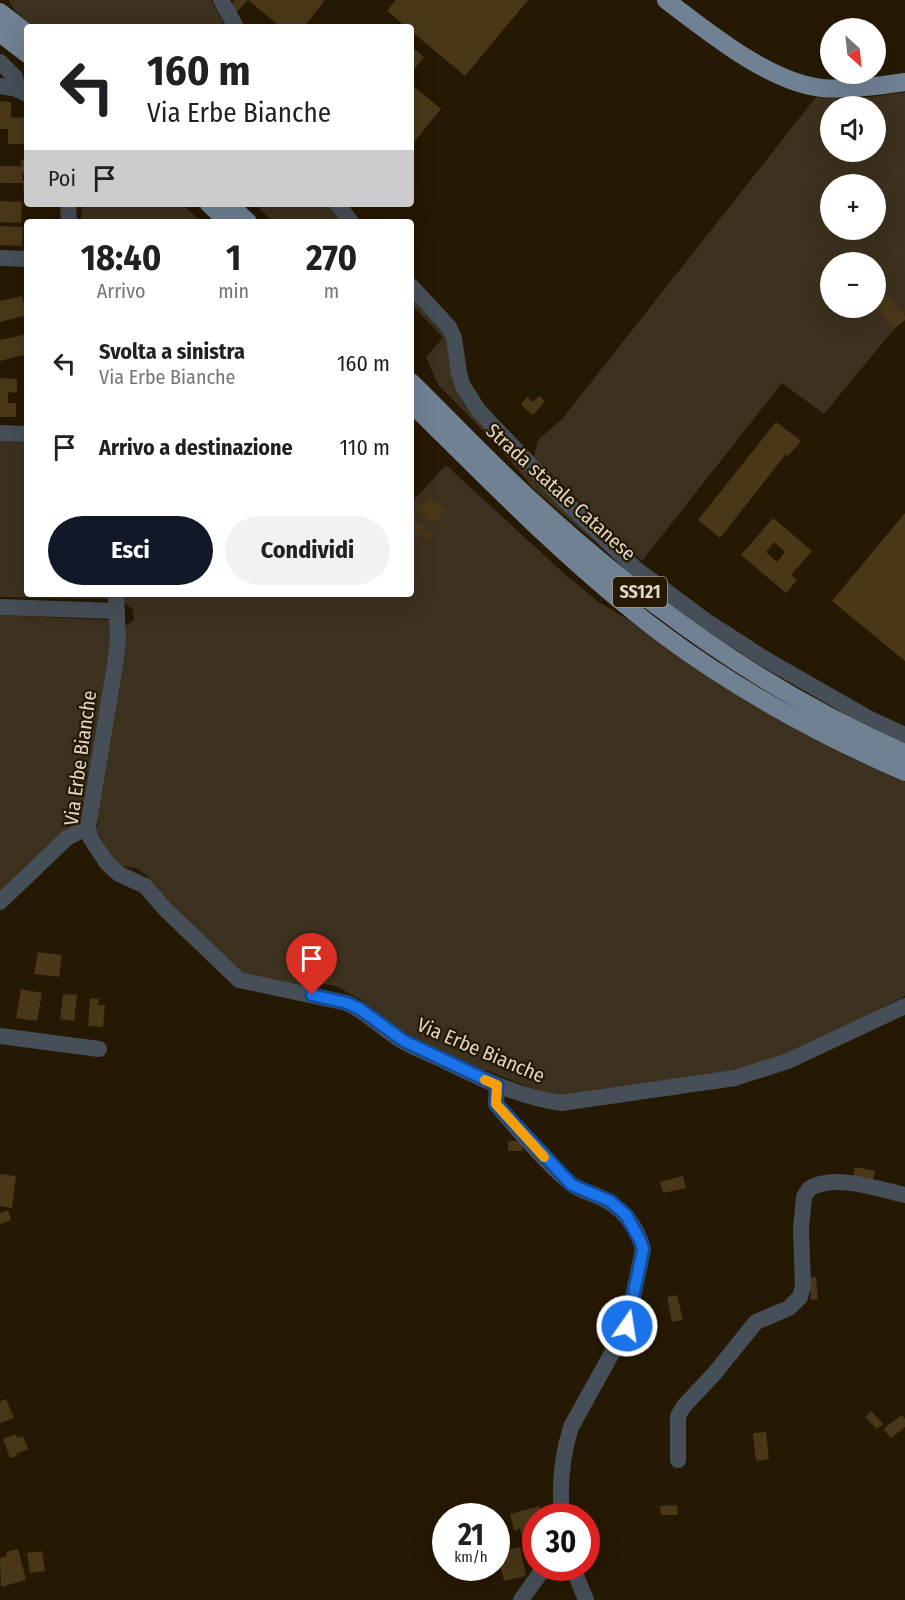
<!DOCTYPE html>
<html lang="it">
<head>
<meta charset="utf-8">
<style>
	body { margin:0; font-family:"Fira Sans Condensed",sans-serif; background:#f2f2f2; color:#202124; height:100vh; display:flex; flex-direction:column; font-size:22px; white-space:nowrap }
	* { box-sizing:border-box; margin:0 }
	p { font-size:20px; color:#757577 }
	.icon { flex:none; width:33px; height:33px; fill:none; stroke:currentColor; stroke-width:2; stroke-linecap:round; stroke-linejoin:round }
	.map { position:relative; flex:1; overflow:hidden }
	.panel { position:absolute; left:24px; top:219px; width:390px; height:378px; display:flex; flex-direction:column; background:#fff; border-radius:6px; box-shadow:0 6px 24px #0002 }
	.panel>* { flex:none }
	.hud { position:absolute; left:24px; top:24px; width:390px; height:183px; border-radius:6px; box-shadow:0 6px 24px #0002; background:#fff; color:#202124; overflow:hidden }
	.needle { width:39px; rotate:153deg }
	.buttons { position:absolute; left:820px; top:18px; display:grid; gap:12px }
	.buttons a { display:grid; place-items:center; width:66px; height:66px; border-radius:50%; background:#fff; box-shadow:0 6px 24px #0002; font-size:30px }
	.speed { position:absolute; left:432px; top:1503px; display:flex; gap:12px; font-size:30px; font-weight:700; text-align:center }
	.speed>* { display:grid; place-content:center; width:78px; height:78px; border-radius:50%; background:#fff; box-shadow:0 6px 24px #0002; line-height:1 }
	.speed small { font-size:15px; font-weight:400 }
	.speed .limit { border:9px solid #d22; background:#fff; color:#111 }
	.pin { position:absolute; display:grid; place-items:center; width:51px; height:51px; color:#fff; margin:-62px -26px; border-radius:50% 50% 50% 0; rotate:-45deg; box-shadow:0 0 6px #0007 }
	.pin .icon { rotate:45deg }
	.me { position:absolute; width:66px; margin:-33px; rotate:13deg; stroke-linejoin:round; filter:drop-shadow(0 0 4px #0008) }
	.turn { display:flex; align-items:center; gap:21px; height:126px; padding:0 24px; font-size:27px }
	.turn .icon { width:78px; height:78px; stroke-width:2.5 }
	.turn b { display:block; font-size:42px; line-height:51px }
	.then { display:flex; align-items:center; height:57px; padding:0 24px; background:#0003; gap:12px; font-size:22px }
	.eta { display:flex; justify-content:space-evenly; align-items:center; height:102px; text-align:center }
	.eta b { font-size:36px; font-weight:700; line-height:42px }
	.button { display:flex; gap:12px; margin-top:auto; padding:12px 24px }
	.button a { flex:1; height:69px; border-radius:36px; background:#111827; color:#fff; font-size:24px; font-weight:700; line-height:69px; text-align:center }
	.button a+a { background:#f2f2f2; color:#202124 }
	ul { padding:0; list-style:none }
	li { display:flex; align-items:center; gap:18px; height:84px; padding:0 24px }
	li div { flex:1 }
	li b { display:block; font-size:22px }
	li em { font-style:normal }
	.map>svg:first-child { display:block }
</style>
</head>
<body>
<div class="map">
<svg width="905" height="1600" viewBox="0 0 905 1600">
	<rect width="100%" height="100%" fill="#261903"/>
	<!-- green -->
	<path fill="#3c311e" fill-rule="evenodd" d="M9,0H211L226,27H33L14,10Z
		M905,92V319L903,318L824,414L782,383L642,561L534,457L538,440L562,419L816,97L863,98ZM831,106H876V152H831ZM831,184H876V230H831ZM831,262H876V308H831Z
		M82,204H182L202,222H81Z
		M255,204H327L340,222H273Z
		M411,296L445,333L455,386L464,404L501,445L598,545L533,488L498,446L438,385L426,357L443,338L411,304Z
		M0,441L27,442V594H108L109,599L0,597Z
		M446,465L568,577L599,602L860,761L905,782V996C849,1024 794,1053 734,1073L557,1096L544,1093L486,1070L469,1067L406,1036L361,1000L336,986L318,983L296,986L243,973L188,923L147,876L138,869L117,865L98,834L97,819L124,627L134,620L133,609L123,602V594H411V503Z
		M0,615L111,620L110,653L83,818L0,892Z"/>
	<!-- building -->
	<path fill="#493718" fill-rule="evenodd" d="M235,0H325L304,27H281L248,0L235,14L230,6Z
		M396,0H528L465,76L411,31V27H406L387,11Z
		M411,46L424,57L411,73Z
		M411,84L441,109L411,146Z
		M0,101L11,102V117L27,118V144H8V129H0Z
		M21,160L27,161V173H22L23,181L27,180V193H24L23,183H0V166H21Z
		M0,201L22,202L21,223L0,222Z
		M0,226L23,227L22,246L0,245Z
		M876,282L905,317V320L894,329L876,307Z
		M22,296L27,315L0,322V301Z
		M27,334V354L0,361V340Z
		M0,378L17,379V393L8,392V403H16V417H0Z
		M539,396L545,401L533,415L521,405L527,397L533,402Z
		M776,422L801,441L788,456L786,454L720,538L698,520Z
		M429,496L445,510L433,524L414,507L417,503L420,506Z
		M905,513V661L832,601Z
		M411,516L433,534L426,541L411,529Z
		M773,518L812,551L791,575L797,580L786,593L741,555ZM774,542L785,552L777,562L766,552Z
		M38,952L62,955L59,977L34,974Z
		M21,989L42,993L37,1021L16,1018Z
		M63,994L77,995L74,1021L60,1019Z
		M90,998L99,999L98,1005H105L103,1027L88,1026Z
		M508,1141H522V1151H508Z
		M855,1167L875,1171L873,1180L853,1176Z
		M0,1174L16,1176L12,1208L0,1206Z
		M683,1176L686,1188L663,1193L660,1182Z
		M8,1210L11,1220L0,1224V1213Z
		M816,1277L818,1299L811,1300L809,1278Z
		M677,1295L683,1320L672,1322L667,1297Z
		M6,1399L14,1418L0,1423V1401Z
		M871,1411L883,1424L877,1429L865,1417Z
		M902,1415L905,1419V1427L891,1438L883,1429Z
		M766,1432L769,1459L756,1461L753,1433Z
		M16,1434L17,1438L23,1436L28,1449L16,1454L17,1456L10,1458L3,1439Z
		M677,1505L678,1515H661L660,1506Z
		M540,1506L543,1516H536V1533L522,1537L520,1529L514,1531L510,1514Z
		M520,1547L526,1576L504,1581L497,1552Z
		M18,1549L26,1580L1,1587L0,1558L7,1556L6,1552Z
		M42,1551L45,1571L30,1573L27,1553Z"/>
	<g fill="none" stroke-linecap="round" stroke-linejoin="round">
		<!-- minor -->
		<path stroke="#464e57" stroke-width="16" d="M221,0L236,27
			M0,62L15,77L17,89
			M0,86L17,89L27,94
			M68,204L69,222
			M337,204L351,222
			M0,258L27,259
			M411,286L449,327L454,338L459,373L463,386L478,410L566,502L636,569L706,621L765,659L868,718L905,735
			M0,433L27,434
			M116,594L118,640L115,665L88,827L91,839L107,863L119,874L145,886L166,910L239,980L347,1003C368,1013 384,1030 404,1042C415,1048 429,1054 441,1059C479,1078 519,1097 561,1103L735,1078L788,1061L905,1006
			M0,607L117,611
			M0,902L67,838L88,827
			M0,1036L99,1049
			M497,1085L496,1104C519,1131 543,1160 570,1183C577,1189 587,1192 595,1195C620,1205 636,1223 643,1249L627,1326L571,1427C562,1456 559,1486 562,1516
			M678,1460V1416L684,1406L714,1374L756,1322L789,1308L800,1297L803,1286L801,1229L804,1197L809,1189C833,1173 878,1189 905,1195
			M573,1568L586,1600
			M521,1600L544,1568"/>
		<!-- major -->
		<path stroke="#708194" stroke-width="18" d="M666,0C707,31 770,83 822,88C850,90 877,86 905,82
			M0,12L27,33
			M0,33L27,54
			M209,204L228,222
			M229,204L248,222
			M411,382C452,422 491,464 534,503C643,603 769,694 905,753
			M411,403C491,482 571,565 661,633C736,689 820,735 905,772"/>
	</g>
	<g fill="none" stroke-linecap="round" stroke-linejoin="round">
		<!-- route casing -->
		<g stroke="#114b97" stroke-width="15">
			<path id="route" d="M312,995L347,1003L360,1009L404,1041L497,1085L496,1104L572,1185L610,1201L626,1215L640,1240L643,1249L627,1326"/>
		</g>
		<!-- route -->
		<use href="#route" stroke="#1a73e8" stroke-width="10"/>
		<!-- slow -->
		<path stroke="#f59e0b" stroke-width="10" d="M485,1080L497,1085L496,1104L544,1157"/>
	</g>
	<g text-anchor="middle" stroke-width="4.5" stroke-linejoin="round" paint-order="stroke">
		<!-- shield labels -->
		<rect fill="#261903" stroke="#a89d8d" stroke-width="1.5" x="613" y="577" width="54" height="30" rx="4.5"/>
		<g font-size="18" font-weight="bold" fill="#dfd6c8">
			<text x="640" y="598">SS121</text>
		</g>
		<!-- street labels -->
		<g font-size="20" fill="#dfd6c8" stroke="#261903">
			<text transform="translate(561 492) rotate(42)" y="7">Strada statale Catanese</text>
			<text transform="translate(80 758) rotate(-82)" y="7">Via Erbe Bianche</text>
			<text transform="translate(481 1050) rotate(23)" y="7">Via Erbe Bianche</text>
		</g>
	</g>
</svg>
<div class="buttons">
<a><svg class="needle" viewBox="-14 -14 28 28"><path d="M0-13l5 13h-10z" fill="#e53935"/><path d="M0 13l5-13h-10z" fill="#757577"/></svg></a>
<a><svg class="icon" aria-label="sound" viewBox="0 0 24 24"><path d="M4 9h4l5-4v14l-5-4H4zM17 9q2 3 0 6"/></svg></a>
<a>+</a>
<a>−</a>
</div>
<div class="speed"><div>21<small>km/h</small></div><div class="limit">30</div></div>
<div class="pin" style="left:312px;top:995px;background:#d93025"><svg class="icon" aria-label="arrive" viewBox="0 0 24 24"><path d="M6 21V4h12l-3 4 3 4H6"/></svg></div>
<svg class="me" style="left:627px;top:1326px" viewBox="-20 -20 40 40"><circle r="17" fill="#1a73e8" stroke="#fff" stroke-width="3"/><path d="M0-11L8 9 0 5-8 9z" fill="#fff"/></svg>
<div class="hud">
<div class="turn"><svg class="icon" aria-label="left" viewBox="0 0 24 24"><path d="M17 20v-9H6M10 6l-5 5 5 5"/></svg><div><b>160 m</b>Via Erbe Bianche</div></div>
<div class="then">Poi<svg class="icon" aria-label="arrive" viewBox="0 0 24 24"><path d="M6 21V4h12l-3 4 3 4H6"/></svg></div>
</div>
<section class="panel">
<div class="eta">
<div><b>18:40</b><p>Arrivo</p></div>
<div><b>1</b><p>min</p></div>
<div><b>270</b><p>m</p></div>
</div>
<ul>
<li><svg class="icon" aria-label="left" viewBox="0 0 24 24"><path d="M17 20v-9H6M10 6l-5 5 5 5"/></svg><div><b>Svolta a sinistra</b><p>Via Erbe Bianche</p></div><em>160 m</em></li>
<li><svg class="icon" aria-label="arrive" viewBox="0 0 24 24"><path d="M6 21V4h12l-3 4 3 4H6"/></svg><div><b>Arrivo a destinazione</b></div><em>110 m</em></li>
</ul>
<div class="button"><a>Esci</a><a>Condividi</a></div>
</section>
</div>
</body>
</html>
